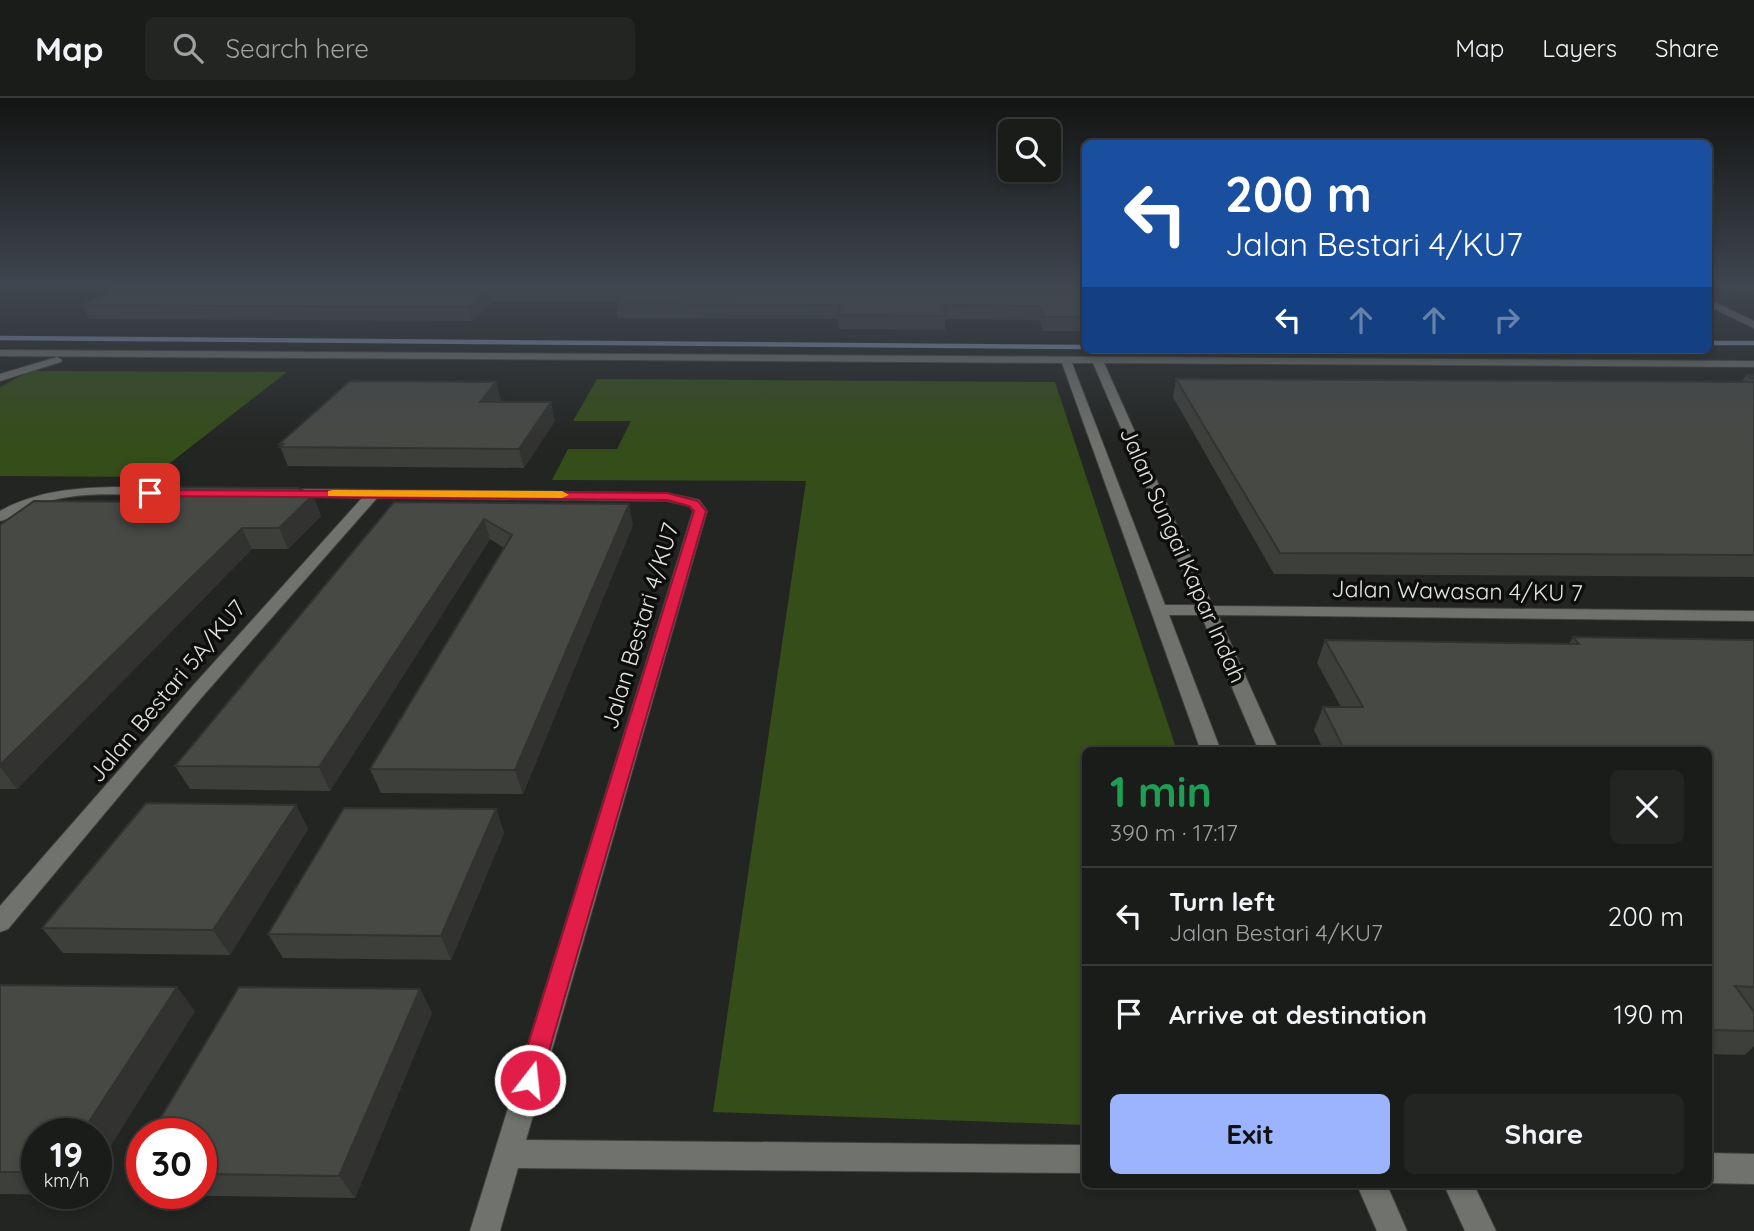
<!DOCTYPE html>
<html lang="en">
<head>
<meta charset="utf-8">
<style>
	body { margin:0; font-family:Quicksand,sans-serif; background:#232523; color:#f1f3f6; height:100vh; display:flex; flex-direction:column; font-size:26px; white-space:nowrap }
	* { box-sizing:border-box; margin:0 }
	p { font-size:23px; color:#9fa1a2 }
	.icon { flex:none; width:38px; height:38px; fill:none; stroke:currentColor; stroke-width:2; stroke-linecap:round; stroke-linejoin:round }
	.map { position:relative; flex:1; overflow:hidden }
	.sheet { position:absolute; left:1082px; top:649px; width:630px; height:441px; display:flex; flex-direction:column; background:#1a1c1a; border-radius:10px; box-shadow:0 4px 10px #0003,0 0 0 2px #383a39 }
	.sheet>* { flex:none }
	.guide { position:absolute; left:1082px; top:42px; width:630px; height:214px; border-radius:10px; box-shadow:0 4px 10px #0003,0 0 0 2px #383a39; background:#1a4fa0; color:#fff; overflow:hidden }
	.buttons { position:absolute; left:998px; top:21px; display:grid; gap:14px }
	.buttons a { display:grid; place-items:center; width:63px; height:63px; border-radius:10px; background:#1a1c1a; box-shadow:0 4px 10px #0003,0 0 0 2px #383a39; font-size:35px }
	.speed { position:absolute; left:21px; top:1020px; display:flex; gap:14px; font-size:35px; font-weight:700; text-align:center }
	.speed>* { display:grid; place-content:center; width:91px; height:91px; border-radius:50%; background:#1a1c1a; box-shadow:0 4px 10px #0003,0 0 0 2px #383a39; line-height:1 }
	.speed small { font-size:18px; font-weight:400 }
	.speed .limit { border:10px solid #d22; background:#fff; color:#111 }
	.pin { position:absolute; display:grid; place-items:center; width:60px; height:60px; color:#fff; margin:-30px; border-radius:14px; box-shadow:0 4px 10px #0006 }
	.me { position:absolute; width:77px; margin:-38px; rotate:16deg; stroke-linejoin:round; filter:drop-shadow(0 0 5px #0008) }
	.turn { display:flex; align-items:center; gap:24px; height:147px; padding:0 28px; font-size:32px }
	.turn .icon { width:91px; height:91px; stroke-width:2.5 }
	.turn b { display:block; font-size:49px; line-height:60px }
	.lanes { display:flex; align-items:center; height:66px; padding:0 28px; background:#0003; justify-content:center; gap:35px; direction:ltr }
	.lanes .off { opacity:.35 }
	.round { display:grid; place-items:center; flex:none; width:74px; height:74px; border-radius:10px; background:#232523 }
	.overview { display:flex; align-items:center; justify-content:space-between; height:119px; padding:0 28px }
	h1 { font-size:42px; font-weight:700; line-height:52px; color:#1e9e55 }
	.cta { display:flex; gap:14px; margin-top:auto; padding:14px 28px }
	.cta a { flex:1; height:80px; border-radius:10px; background:#9cb4fd; color:#111; font-size:28px; font-weight:700; line-height:80px; text-align:center }
	.cta a+a { background:#232523; color:#f1f3f6 }
	ul { padding:0; list-style:none }
	li { display:flex; align-items:center; gap:21px; height:98px; padding:0 28px; border-top:2px solid #383a39 }
	li div { flex:1 }
	li b { display:block; font-size:26px }
	li em { font-style:normal }
	header { display:flex; align-items:center; gap:42px; box-sizing:border-box; height:98px; padding:0 35px; background:#1a1c1a; border-bottom:2px solid #383a39 }
	header strong { font-size:33px }
	nav { display:flex; gap:38px; margin-inline-start:auto; font-size:24px }
	.search { width:490px; height:63px; background:#232523; display:flex; align-items:center; gap:18px; box-sizing:border-box; padding:0 24px; border-radius:10px; color:#9fa1a2; font-size:26px }
	.map>svg:first-child { display:block }
</style>
</head>
<body>
<header>
<strong>Map</strong>
<div class="search"><svg class="icon" aria-label="search" viewBox="0 0 24 24"><circle cx="10" cy="10" r="6"/><path d="M15 15l6 6"/></svg>Search here</div>
<nav><a>Map</a><a>Layers</a><a>Share</a></nav>
</header>
<div class="map">
<svg width="1754" height="1133" viewBox="0 0 1754 1133">
	<rect width="100%" height="100%" fill="#232522"/>
	<!-- green -->
	<path fill="#354d19" d="M30,273L287,274L152,379L0,378V289Z
		M597,281L1055,284L1177,653H1085V1027L713,1014L806,383L552,382L568,351H617L631,323H573Z"/>
	<g fill="none" stroke-linecap="round" stroke-linejoin="round">
		<!-- stream -->
		<path stroke="#8491b6" stroke-width="4.5" d="M0,240L1085,249
			M1708,245H1754"/>
		<!-- minor casing -->
		<g stroke="#40413e" stroke-width="2">
			<path id="minor" d="M1708,201L1754,223V230L1708,208Z
				M0,252L1754,263V269L1104,265L1213,508L1754,513V523L1218,517L1279,653H1259L1201,517H1169L1221,653H1201L1062,265L0,258ZM1072,265H1093L1197,507H1165Z
				M57,259L62,262L61,264L0,283V276Z
				M114,389L186,391L193,395L186,399C140,398 90,391 45,404C29,408 16,419 0,423V413C36,393 74,390 114,389Z
				M287,391L667,395L699,402L707,413L526,1042L1085,1047V1075L518,1070L500,1133H470L693,413L689,408L667,403L377,400L202,599L8,831L0,834V808L190,591L362,400L282,398L280,395Z
				M1708,1055L1754,1056V1086L1708,1085Z
				M1357,1087H1387L1407,1133H1377Z
				M1444,1087H1474L1496,1133H1465Z"/>
		</g>
		<!-- minor -->
		<use href="#minor" fill="#70726e" fill-rule="evenodd"/>
	</g>
	<!-- wall -->
	<path fill="#3d3f3b" d="M122,187H1085V233H1043L1039,222L945,221V232L839,231L838,221L618,220L616,206L617,204H492L472,223L89,221L82,207Z
		M1711,187H1754V197H1732Z
		M1746,277H1754V479L1274,476L1173,299L1176,281L1742,284Z
		M501,302L500,304L555,323L524,370L288,368L279,346Z
		M313,397L321,418L288,451H252L17,691H0V427L154,404Z
		M394,404L633,427L523,696L381,695L370,671L504,450L490,441L330,693L190,691L175,668Z
		M1573,539L1754,542V948L1745,957L1708,956V653H1324L1314,632L1323,609H1341L1317,565L1325,542L1569,546Z
		M296,707L308,731L230,857L63,855L42,830Z
		M496,711L504,735L451,862L283,860L268,836Z
		M0,887L195,913L96,1071V1036H37V1096H81L80,1097L0,1096Z
		M420,891L432,915L355,1100L150,1097L149,1096H201V1036Z
		M142,1052V1088L128,1075Z"/>
	<!-- shaded-wall -->
	<path fill="#323330" d="M489,190L492,204L472,223L468,209Z
		M496,284L501,302L485,322L480,304Z
		M551,304L555,323L524,370L519,351Z
		M313,397L321,418L288,451L279,430Z
		M629,406L633,427L523,696L515,672Z
		M484,421L490,441L330,693L319,669Z
		M242,430L252,451L17,691L0,669V667Z
		M296,707L308,731L230,857L213,832Z
		M496,711L504,735L451,862L441,838Z
		M177,889L195,913L96,1071V1036H81Z
		M420,891L432,915L355,1100L339,1078Z"/>
	<!-- building -->
	<path fill="#474945" stroke="#323330" stroke-width="2" d="M122,187H1085V219H1044L1040,208L944,207L946,218L838,217L840,207L616,206L626,191L489,190L468,209L82,207Z
		M1746,277H1754V281Z
		M1176,281L1754,284V457L1280,455Z
		M350,283L496,284L480,304H551L519,351L280,349L283,346H279Z
		M172,389L298,390L313,397L279,430H242L0,667V427L34,403L154,404Z
		M394,404L629,406L515,672L370,671L512,437L484,421L319,669L175,668Z
		M1573,539L1754,542V889L1735,888L1754,914V933L1708,932V653H1345L1323,609H1363L1325,542L1579,546Z
		M146,705L296,707L213,832L42,830Z
		M344,710L496,711L441,838L268,836Z
		M0,887L177,889L81,1036H37V1074H0Z
		M239,889L420,891L339,1078L201,1076V1036H151Z
		M142,1052V1075H128Z"/>
	<!-- sky -->
	<linearGradient id="sky" x2="0" y2="1"><stop stop-color="#131413"/><stop offset="0.54" stop-color="#3f464f"/><stop offset="1" stop-color="#3f464f" stop-opacity="0"/></linearGradient>
	<rect width="1754" height="346" fill="url(#sky)"/>
	<!-- route -->
	<path fill="#e11d48" stroke="#92132f" stroke-width="2" d="M150,392L667,395L698,403L706,413L538,991L530,994L521,991L517,982L694,413L689,408L667,402L146,398V393Z"/>
	<!-- slow -->
	<path fill="#f59e0b" d="M333,392L562,393L569,397L562,400L328,398V393Z"/>
	<g text-anchor="middle" stroke-width="7" stroke-linejoin="round" paint-order="stroke">
		<!-- street labels -->
		<g font-size="23" fill="#e2e3e0" stroke="#0d0e0c">
			<text transform="translate(1183 457) rotate(66)" y="8">Jalan Sungai Kapar Indah</text>
			<text transform="translate(1457 493) rotate(1)" y="8">Jalan Wawasan 4/KU 7</text>
			<text transform="translate(640 528) rotate(-73)" y="8">Jalan Bestari 4/KU7</text>
			<text transform="translate(167 593) rotate(-50)" y="8">Jalan Bestari 5A/KU7</text>
		</g>
	</g>
</svg>
<div class="buttons">
<a><svg class="icon" aria-label="search" viewBox="0 0 24 24"><circle cx="10" cy="10" r="6"/><path d="M15 15l6 6"/></svg></a>
</div>
<div class="speed"><div>19<small>km/h</small></div><div class="limit">30</div></div>
<div class="pin" style="left:150px;top:395px;background:#d93025"><svg class="icon" aria-label="arrive" viewBox="0 0 24 24"><path d="M6 21V4h12l-3 4 3 4H6"/></svg></div>
<svg class="me" style="left:530px;top:982px" viewBox="-20 -20 40 40"><circle r="17" fill="#e11d48" stroke="#fff" stroke-width="3"/><path d="M0-11L8 9 0 5-8 9z" fill="#fff"/></svg>
<div class="guide">
<div class="turn"><svg class="icon" aria-label="left" viewBox="0 0 24 24"><path d="M17 20v-9H6M10 6l-5 5 5 5"/></svg><div><b>200 m</b>Jalan Bestari 4/KU7</div></div>
<div class="lanes"><svg class="icon" aria-label="left" viewBox="0 0 24 24"><path d="M17 20v-9H6M10 6l-5 5 5 5"/></svg><svg class="icon off" aria-label="ahead" viewBox="0 0 24 24"><path d="M12 20V5M6 11l6-6 6 6"/></svg><svg class="icon off" aria-label="ahead" viewBox="0 0 24 24"><path d="M12 20V5M6 11l6-6 6 6"/></svg><svg class="icon off" aria-label="right" viewBox="0 0 24 24"><path d="M7 20v-9h11M14 6l5 5-5 5"/></svg></div>
</div>
<section class="sheet">
<div class="overview"><div><h1>1 min</h1><p>390 m · 17:17</p></div><a class="round"><svg class="icon" aria-label="close" viewBox="0 0 24 24"><path d="M6 6l12 12M18 6L6 18"/></svg></a></div>
<ul>
<li><svg class="icon" aria-label="left" viewBox="0 0 24 24"><path d="M17 20v-9H6M10 6l-5 5 5 5"/></svg><div><b>Turn left</b><p>Jalan Bestari 4/KU7</p></div><em>200 m</em></li>
<li><svg class="icon" aria-label="arrive" viewBox="0 0 24 24"><path d="M6 21V4h12l-3 4 3 4H6"/></svg><div><b>Arrive at destination</b></div><em>190 m</em></li>
</ul>
<div class="cta"><a>Exit</a><a>Share</a></div>
</section>
</div>
</body>
</html>
